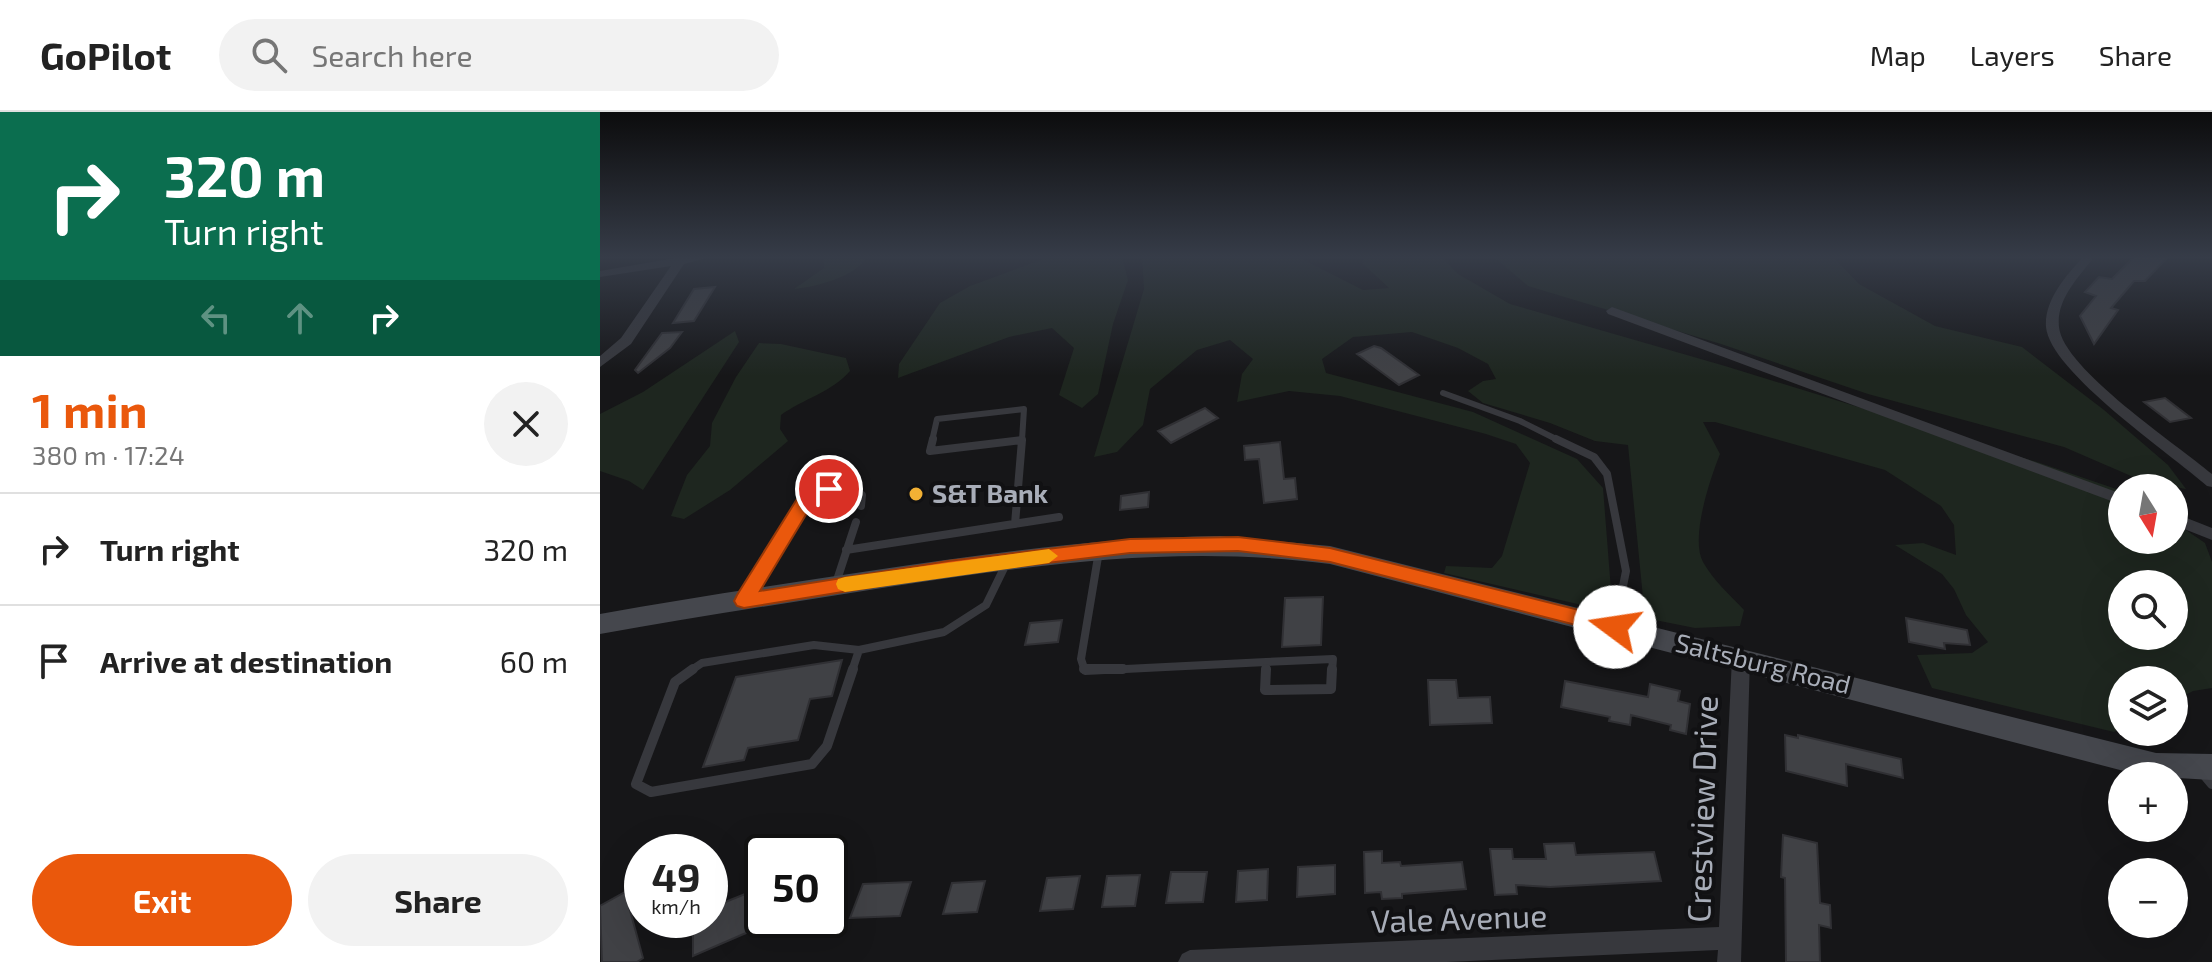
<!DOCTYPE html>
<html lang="en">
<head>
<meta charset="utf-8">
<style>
	body { margin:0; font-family:"Exo 2",sans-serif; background:#f2f2f2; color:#222; height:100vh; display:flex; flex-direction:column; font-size:30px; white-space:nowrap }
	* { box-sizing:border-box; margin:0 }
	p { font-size:26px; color:#767676 }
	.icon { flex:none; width:44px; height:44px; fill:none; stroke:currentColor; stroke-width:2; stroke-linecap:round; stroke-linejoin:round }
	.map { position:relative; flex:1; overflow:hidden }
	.side { display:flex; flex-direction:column; background:#fff; width:600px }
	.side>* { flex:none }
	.top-card { background:#0b6e4f; color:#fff; overflow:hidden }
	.needle { width:52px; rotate:169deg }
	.fabs { position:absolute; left:1508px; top:362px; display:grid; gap:16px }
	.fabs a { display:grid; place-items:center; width:80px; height:80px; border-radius:50%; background:#fff; box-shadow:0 8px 32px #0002; font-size:40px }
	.speed { position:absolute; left:24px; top:722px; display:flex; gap:16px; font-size:40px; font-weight:700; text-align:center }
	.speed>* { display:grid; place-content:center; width:104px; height:104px; border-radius:50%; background:#fff; box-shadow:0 8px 32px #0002; line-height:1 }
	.speed small { font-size:20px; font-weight:400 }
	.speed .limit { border:4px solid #111; border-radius:12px; background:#fff; color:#111 }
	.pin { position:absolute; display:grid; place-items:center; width:68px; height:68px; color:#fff; margin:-34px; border:4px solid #fff; border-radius:50%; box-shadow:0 2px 8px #0007 }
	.me { position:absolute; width:88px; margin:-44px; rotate:284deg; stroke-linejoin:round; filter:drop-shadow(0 0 6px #0008) }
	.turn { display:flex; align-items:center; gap:28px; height:168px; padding:0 32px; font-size:36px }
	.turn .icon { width:104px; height:104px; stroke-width:2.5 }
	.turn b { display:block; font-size:56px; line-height:68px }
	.lanes { display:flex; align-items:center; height:76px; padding:0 32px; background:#0003; justify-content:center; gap:40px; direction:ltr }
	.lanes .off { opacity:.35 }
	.round { display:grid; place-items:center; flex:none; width:84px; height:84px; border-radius:42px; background:#f2f2f2 }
	.headline { display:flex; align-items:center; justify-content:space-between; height:136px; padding:0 32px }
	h1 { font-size:48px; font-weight:700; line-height:60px; color:#ea580c }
	.button { display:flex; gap:16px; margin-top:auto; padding:16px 32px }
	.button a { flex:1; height:92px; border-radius:48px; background:#ea580c; color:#fff; font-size:32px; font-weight:700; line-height:92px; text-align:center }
	.button a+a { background:#f2f2f2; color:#222 }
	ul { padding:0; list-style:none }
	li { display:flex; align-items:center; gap:24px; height:112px; padding:0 32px; border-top:2px solid #e0e0e0 }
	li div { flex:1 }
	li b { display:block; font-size:30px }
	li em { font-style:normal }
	header { display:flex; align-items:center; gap:48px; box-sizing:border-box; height:112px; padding:0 40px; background:#fff; border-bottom:2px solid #e0e0e0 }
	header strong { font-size:38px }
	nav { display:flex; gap:44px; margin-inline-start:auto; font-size:28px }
	.search { width:560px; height:72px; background:#f2f2f2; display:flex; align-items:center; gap:20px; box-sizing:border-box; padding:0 28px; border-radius:44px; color:#767676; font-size:30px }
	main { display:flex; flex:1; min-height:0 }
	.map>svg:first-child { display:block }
</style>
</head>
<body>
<header>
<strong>GoPilot</strong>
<div class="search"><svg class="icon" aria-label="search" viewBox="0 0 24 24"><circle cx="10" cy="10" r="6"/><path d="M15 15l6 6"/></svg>Search here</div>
<nav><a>Map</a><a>Layers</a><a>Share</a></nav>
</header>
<main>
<section class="side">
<div class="top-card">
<div class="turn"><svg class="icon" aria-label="right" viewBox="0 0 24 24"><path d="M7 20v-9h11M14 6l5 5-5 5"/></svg><div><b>320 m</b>Turn right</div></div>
<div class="lanes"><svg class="icon off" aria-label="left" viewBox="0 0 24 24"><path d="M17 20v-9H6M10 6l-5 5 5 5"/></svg><svg class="icon off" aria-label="ahead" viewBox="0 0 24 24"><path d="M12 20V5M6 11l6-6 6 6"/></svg><svg class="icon" aria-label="right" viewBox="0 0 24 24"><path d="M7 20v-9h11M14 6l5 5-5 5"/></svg></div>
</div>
<div class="headline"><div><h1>1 min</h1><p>380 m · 17:24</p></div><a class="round"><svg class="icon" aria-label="close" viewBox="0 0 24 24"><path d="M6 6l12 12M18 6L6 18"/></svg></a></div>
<ul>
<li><svg class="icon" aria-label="right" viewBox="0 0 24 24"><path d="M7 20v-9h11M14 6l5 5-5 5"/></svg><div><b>Turn right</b></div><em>320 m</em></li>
<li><svg class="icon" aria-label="arrive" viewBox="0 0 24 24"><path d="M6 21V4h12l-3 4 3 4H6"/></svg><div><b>Arrive at destination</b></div><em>60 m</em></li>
</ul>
<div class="button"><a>Exit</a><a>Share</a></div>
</section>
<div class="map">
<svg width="1612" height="850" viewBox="0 0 1612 850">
	<rect width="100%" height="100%" fill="#161618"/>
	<!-- green -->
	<path fill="#1e261f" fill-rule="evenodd" d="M224,145H267C255,165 216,175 194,177L224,156Z
		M449,145H522L528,168L513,212L498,282L482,296L459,283L474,236L452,216L409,225L298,266L299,252L340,191L370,174Z
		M542,145H698L763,178L789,176L762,151L763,145H842L858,162L910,192L1125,254L1440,351L1522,379V428H1574V410L1605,431L1612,450V576L1593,579L1574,589V568H1522V616L1514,620L1332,576L1317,543L1372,541L1388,530L1366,503L1354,477L1342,462L1295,433L1323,431L1356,443L1354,413L1341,394L1285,358L1115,310H1103L1120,342C1110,367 1090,426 1103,450C1113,468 1130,483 1144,498L1140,514L1095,516L1045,506L1028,333L995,329L950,311L883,291L868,279L883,269L896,267L888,252L858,236L812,220L753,225L722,247L726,261L873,300L977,347L1003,376L1011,478L1003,498L844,461L846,454L892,456L902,444L930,351L916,332L886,322L740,284L689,279L637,290L642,262L653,247L630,228L597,238L550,277L543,313L517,340L494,345L544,177ZM1522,472H1574V524H1522Z
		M894,145H1233L1259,172L1335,214L1422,235L1504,298L1568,353L1586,377L1545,370L1464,335L1268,282L1121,232L928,174Z
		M135,219L139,230L43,378L29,369L0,359V302L43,280Z
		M159,231L181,232L246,246L250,259C232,280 203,287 181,303L180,317L188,329L130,378L84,407L71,404L87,363L110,334L112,311L136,265Z"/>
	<!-- building -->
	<path fill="#404145" stroke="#303034" stroke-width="2" d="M1534,145H1568L1545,169H1534L1511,196L1518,198L1494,232L1480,204L1496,184L1485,180L1499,165L1512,167Z
		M115,175L94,209L73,211L94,177Z
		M82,220L70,236L38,261L35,258L62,221Z
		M774,234L781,236L819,263L799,273L757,242Z
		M1565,286L1591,306L1570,310L1544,290Z
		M605,296L618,306L571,331L558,319Z
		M680,330L684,367L695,366L697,387L664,391L659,347L645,348L644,334Z
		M549,380L548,395L520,398L521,384Z
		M723,485L721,533L682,535L685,486Z
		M1306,506L1367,518L1370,533L1344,531L1345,537L1309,530Z
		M462,508L458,530L425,533L430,511Z
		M242,548L232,584L210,587L198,628L148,636L144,648L103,655L136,565Z
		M828,568H856L858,586L890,585L892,611L830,613Z
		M965,569L1048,585L1050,572L1080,579L1078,589L1090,592L1086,622L1070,618L1071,613L1031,603L1030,613L1009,609L1010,605L961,595Z
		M1185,623L1198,626V623L1301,647L1303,666L1246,652L1247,674L1186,659Z
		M1183,723L1217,731L1220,791L1230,793L1231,816L1219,813L1220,850H1186L1185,766L1181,765Z
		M974,731L976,743L1054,740L1061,769L950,775L916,773L917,782L895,783L890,737H912L913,747H946L944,732Z
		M782,739V751L800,750L801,754L862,750L866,777L802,782V786L782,787L781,780L765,781L764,740Z
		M735,753V782L697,785L698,755Z
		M668,757L667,788L636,790L638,759Z
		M571,760H607L603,790L566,791Z
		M540,763L535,794L502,795L507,764Z
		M480,764L473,797L440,799L447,766Z
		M385,769L377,800L343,802L352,771Z
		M311,770L300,804L250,806L263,772Z
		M25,780L43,846L37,850H2L0,794Z
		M145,782L146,821L93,844V815L118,804V793Z"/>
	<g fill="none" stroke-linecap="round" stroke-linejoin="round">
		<!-- lane-far2 -->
		<path stroke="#37383d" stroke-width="6" d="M843,281L920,309L960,329
			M332,329L337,307L424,297L422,328
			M417,329L422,328"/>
		<!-- lane-far1 -->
		<path stroke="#37383d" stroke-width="8" d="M333,327L330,339L422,328
			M956,327L994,345L1007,362L1026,459L1015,514
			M415,412L422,328
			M246,438L459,405
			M499,439L481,547L485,559L666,550
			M235,474L256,410
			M146,484C169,447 207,351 262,383L261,394
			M259,538L344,520L386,493L407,450
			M666,550L733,547L732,559
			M90,559L102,551L214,533L259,538
			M252,559L259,538
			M666,559V550"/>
		<!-- lane -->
		<path stroke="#37383d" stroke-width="10" d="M93,557L75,570L36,672L51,680L212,652L227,634L253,557
			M484,557H523
			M666,557L665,578L731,577L732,557
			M1602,660L1612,672"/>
		<!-- street -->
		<path fill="#37383d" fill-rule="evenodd" d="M81,145H109L84,152L31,232L0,255V244L21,226L71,154L0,165V159Z
			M1483,145H1494C1479,165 1456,187 1459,215C1463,257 1578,333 1612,362V375L1607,374C1571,342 1450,260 1446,215C1444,188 1466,164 1483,145Z
			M1012,195L1522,382V393L1008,202L1006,199Z
			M1574,401L1612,416V428L1574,413Z
			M1141,539L1147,541L1150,546L1141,850H1117L1118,838L847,850H578L582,842L590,838L1119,815L1132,546L1135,541Z"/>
		<!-- secondary -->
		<path fill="#45474d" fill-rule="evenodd" d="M621,424L730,434L1556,641L1612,642V668L1543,664L730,452C576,432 434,453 282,476C188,491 94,505 0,522V502C92,485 184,472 276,458C391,441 505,425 621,424Z"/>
	</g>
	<!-- sky -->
	<linearGradient id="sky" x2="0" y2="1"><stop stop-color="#0c0c0d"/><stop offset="0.55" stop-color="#363c48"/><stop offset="1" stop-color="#363c48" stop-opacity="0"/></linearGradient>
	<rect width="1612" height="264" fill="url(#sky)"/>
	<!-- route -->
	<path fill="#ea580c" stroke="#983908" stroke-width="2" d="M229,371L235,373L237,377L210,396L160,479L348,449L530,427L638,425L730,436L1015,507L1022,509L1025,515L1022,521L1015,523L730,450L638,439L530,441L348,463L144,496L137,494L134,489L137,483L197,387Z"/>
	<!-- slow -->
	<path fill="#f59e0b" d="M449,437L458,444L449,451L245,480L238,477L236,472L238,467L245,465Z"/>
	<!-- markers -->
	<circle fill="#f2b134" stroke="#111113" stroke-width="3" cx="316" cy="382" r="8"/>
	<g text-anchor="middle" stroke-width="8" stroke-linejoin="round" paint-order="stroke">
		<!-- poi labels -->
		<g font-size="26" font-weight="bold" fill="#a8adb8" stroke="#111113" text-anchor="start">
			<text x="332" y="391">S&amp;T Bank</text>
		</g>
		<!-- street labels -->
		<g font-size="26" fill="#a8adb8" stroke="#111113">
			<text transform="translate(1163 552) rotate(14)" y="9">Saltsburg Road</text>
		</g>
		<!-- near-street labels -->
		<g font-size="32" fill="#a8adb8" stroke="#111113">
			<text transform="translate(1103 697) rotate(-88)" y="11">Crestview Drive</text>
			<text transform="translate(859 807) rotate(-2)" y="11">Vale Avenue</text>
		</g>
	</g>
</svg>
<div class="fabs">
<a><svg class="needle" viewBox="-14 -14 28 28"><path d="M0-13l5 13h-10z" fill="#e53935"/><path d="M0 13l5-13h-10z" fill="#767676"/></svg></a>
<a><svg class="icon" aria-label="search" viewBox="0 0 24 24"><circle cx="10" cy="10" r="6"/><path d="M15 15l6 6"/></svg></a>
<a><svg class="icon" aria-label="layers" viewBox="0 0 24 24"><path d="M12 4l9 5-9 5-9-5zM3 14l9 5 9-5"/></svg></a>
<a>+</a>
<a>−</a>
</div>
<div class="speed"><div>49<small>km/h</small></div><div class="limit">50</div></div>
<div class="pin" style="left:229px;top:377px;background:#d93025"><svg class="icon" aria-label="arrive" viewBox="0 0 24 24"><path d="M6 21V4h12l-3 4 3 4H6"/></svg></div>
<svg class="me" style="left:1015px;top:515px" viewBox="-20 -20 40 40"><circle r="19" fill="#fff"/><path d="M0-13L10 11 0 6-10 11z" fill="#ea580c"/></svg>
</div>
</main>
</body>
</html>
